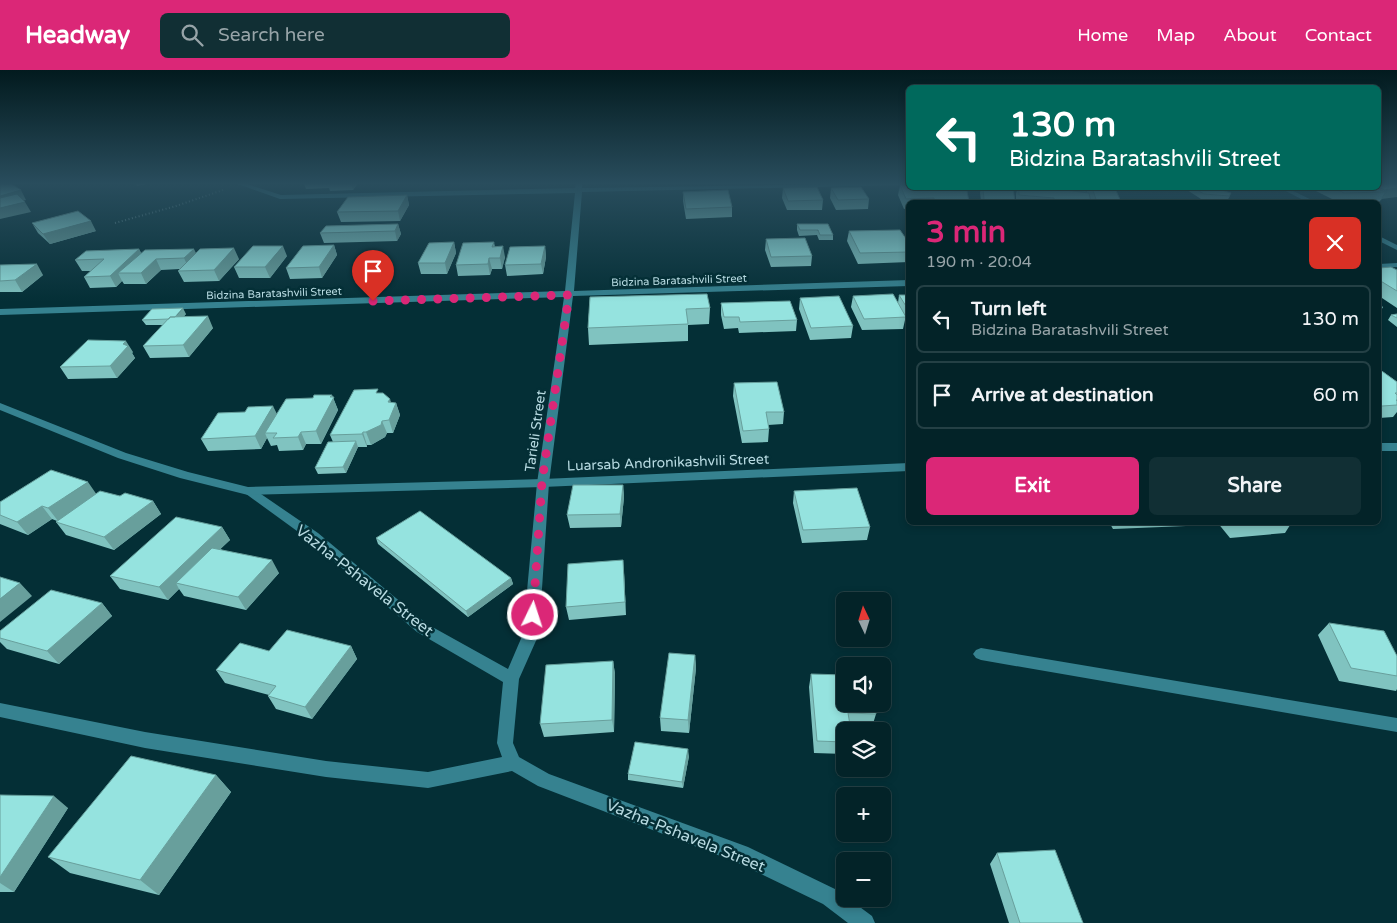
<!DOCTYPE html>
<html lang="en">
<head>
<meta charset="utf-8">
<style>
	body { margin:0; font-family:"Varela Round",sans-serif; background:#112f34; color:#f1f3f6; height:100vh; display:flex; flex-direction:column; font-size:19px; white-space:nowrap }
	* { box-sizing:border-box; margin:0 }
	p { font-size:16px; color:#97a4a8 }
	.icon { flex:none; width:28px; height:28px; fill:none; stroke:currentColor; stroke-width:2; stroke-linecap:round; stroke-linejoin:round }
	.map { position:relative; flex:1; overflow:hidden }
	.details { position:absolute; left:906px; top:130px; width:475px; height:325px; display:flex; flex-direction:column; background:#032328; border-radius:8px; box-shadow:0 2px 8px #0003,0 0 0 1px #244045 }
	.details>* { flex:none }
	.top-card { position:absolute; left:906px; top:15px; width:475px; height:105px; border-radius:8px; box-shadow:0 2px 8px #0003,0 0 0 1px #244045; background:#00695c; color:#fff; overflow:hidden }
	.needle { width:32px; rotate:356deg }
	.tools { position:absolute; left:836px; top:522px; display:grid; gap:10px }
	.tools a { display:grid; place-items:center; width:55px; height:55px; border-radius:8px; background:#032328; box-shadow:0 2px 8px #0003,0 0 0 1px #244045; font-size:25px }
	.pin { position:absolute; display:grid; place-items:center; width:42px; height:42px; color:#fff; margin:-51px -21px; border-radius:50% 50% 50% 0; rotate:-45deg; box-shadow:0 0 5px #0007 }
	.pin .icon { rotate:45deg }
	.me { position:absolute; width:55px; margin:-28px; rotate:4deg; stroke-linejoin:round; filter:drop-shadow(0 0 4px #0008) }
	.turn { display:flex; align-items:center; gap:18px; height:105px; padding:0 20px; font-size:22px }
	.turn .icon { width:65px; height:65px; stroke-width:2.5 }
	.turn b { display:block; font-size:35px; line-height:42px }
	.round { display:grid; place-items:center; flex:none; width:52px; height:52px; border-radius:8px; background:#112f34 }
	.overview { display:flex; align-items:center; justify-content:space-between; height:85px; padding:0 20px }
	h1 { font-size:30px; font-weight:800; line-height:38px; color:#db2777 }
	.cta { display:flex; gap:10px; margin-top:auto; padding:10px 20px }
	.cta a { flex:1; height:58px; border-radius:8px; background:#db2777; color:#fff; font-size:20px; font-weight:800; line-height:58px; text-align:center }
	.cta a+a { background:#112f34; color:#f1f3f6 }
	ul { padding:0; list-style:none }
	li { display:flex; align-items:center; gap:15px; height:68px; margin:0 10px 8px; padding:0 10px; border:2px solid #244045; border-radius:8px }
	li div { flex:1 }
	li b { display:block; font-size:19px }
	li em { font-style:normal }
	header { display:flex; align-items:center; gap:30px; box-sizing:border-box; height:70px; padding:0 25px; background:#db2777; color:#fff }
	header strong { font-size:24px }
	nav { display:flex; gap:28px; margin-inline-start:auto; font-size:18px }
	.search { width:350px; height:45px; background:#112f34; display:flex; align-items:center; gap:12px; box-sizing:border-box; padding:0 18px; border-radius:8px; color:#97a4a8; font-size:19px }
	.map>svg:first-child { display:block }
</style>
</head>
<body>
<header>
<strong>Headway</strong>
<div class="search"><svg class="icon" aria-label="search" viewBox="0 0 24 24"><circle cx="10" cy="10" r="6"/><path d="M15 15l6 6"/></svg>Search here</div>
<nav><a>Home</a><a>Map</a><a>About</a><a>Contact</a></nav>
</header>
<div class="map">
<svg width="1397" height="853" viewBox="0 0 1397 853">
	<rect width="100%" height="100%" fill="#042f36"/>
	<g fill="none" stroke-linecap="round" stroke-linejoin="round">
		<!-- path -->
		<path stroke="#5c838a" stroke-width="2" stroke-dasharray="1 2.5" stroke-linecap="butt" d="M115,153L176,136L223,120"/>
		<!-- service -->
		<path fill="#368290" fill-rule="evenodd" d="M981,578L1397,648V662L981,590L976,588L973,584L976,580Z"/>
		<!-- minor -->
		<path fill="#368290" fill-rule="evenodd" d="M235,113H244L281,125L575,118L576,113H582V118L909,113V115L582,122L574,221L909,210V216L573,226L549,413L539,564L519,609L513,673L519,687L549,704L748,777L837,820L845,826V829H849L872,846L875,853H848L823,834L736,792L538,716L512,701L428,718L326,707L145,678L0,647V633L145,662L326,691L428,702L502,687L497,673L503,612L417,562L308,469L242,421L244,418H252L318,463L427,554L508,599L523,564L537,413L564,227L0,245V239L565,221L575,123L280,129Z
			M1397,193V197L1379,198V194Z"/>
		<!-- tertiary -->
		<path fill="#368290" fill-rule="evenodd" d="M1280,118H1287L1316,132H1307Z
			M1379,166L1397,175V180L1379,171Z
			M0,333L126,383L188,402L248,417L543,409L909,393V401L543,417L248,425L180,408L118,388L0,340Z
			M1379,373H1397V381H1379Z"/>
	</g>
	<!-- wall -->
	<path fill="#80c3c0" d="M305,113H358L353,120L330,121L329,118L306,119L304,114Z
		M1379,113H1397L1379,132H1338L1310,118H1379Z
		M900,115L933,120L969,132H909V138L904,139L898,125Z
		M783,118L823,130L822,140H787L782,128Z
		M831,118L869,129L868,139L836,140L830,128Z
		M982,118H1013L1015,132H981L980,122Z
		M1018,118H1085L1086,122L1087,123L1086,120L1087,118H1111L1121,132H1016V123Z
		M1184,118H1219L1224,121L1231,123L1229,128L1226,131L1201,129Z
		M683,122L732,137V147L686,149L683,131Z
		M407,125L409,135L400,151L341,152L337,142Z
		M32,153L96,161L50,174L38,163Z
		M398,154L401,164L397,171L324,173L320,163Z
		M797,154L833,165V170H819L817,165L799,166L797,160Z
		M849,161L909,173V192L858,194L847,171Z
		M766,169L812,186L811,196L771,197L765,180Z
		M454,172L456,183L447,204H421L418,193Z
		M494,172L495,177L505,187L502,199H492L490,205L458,206L456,195Z
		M334,175L337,185L322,208L290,209L286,198Z
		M545,176L546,187L543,204L507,206L505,195Z
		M139,179L141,183H196L239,189L219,211L184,212L178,201L180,199L161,200L146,214H124L122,211L116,217L90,218L84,207L91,201H82L75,190Z
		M287,186L270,208H239L234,197Z
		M0,195L43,205L22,222H0Z
		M1379,198L1397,200V238L1379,226Z
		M899,225H909V256L905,250L903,259L862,260L851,237L853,226L898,233Z
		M590,227L710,238L709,254L688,255V271L589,275L588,258Z
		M800,228L853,256L851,268L810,270L799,239Z
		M721,233L797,250L796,261L739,263L738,258L724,259L721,245Z
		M1379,234L1383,237L1379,244Z
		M186,244L183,247L213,258L189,287L150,288L143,276L163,255H146L142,250Z
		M1397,244V257L1388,250L1391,245Z
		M133,282L132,283L135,288L117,308L68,309L60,297Z
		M1379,299L1397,312V342L1393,347L1379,348Z
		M734,313L784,342L783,354L768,355L769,359L768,372L742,373L733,326Z
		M379,323L391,333H396L400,345L393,363H387L385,367L371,375H367V377H358L346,403L318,404L315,398L333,372L330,365Z
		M332,325L338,340L321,374H306L303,380L279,381L277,375L271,376L267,368L261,379L208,381L201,369L277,344L313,328Z
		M623,415L624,427L621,457L570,458L567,445Z
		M794,421L870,457L867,470L802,473L793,433Z
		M96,424L153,431L161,444L114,480L66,465L56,452L57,451L52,449L28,465L0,454V432Z
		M1109,452H1189L1186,456L1113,459Z
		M1217,452H1292L1285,463L1230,468Z
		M222,457L230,470L220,479L279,503L246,540L184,526L179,519L168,530L120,519L110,506Z
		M376,468L511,508L513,514L468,547L378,474Z
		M624,503L626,545L569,550L566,537Z
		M102,533L112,546L59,594L7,579L0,572V561Z
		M1329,553L1397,586V619L1396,621L1339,611L1318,565Z
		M351,576L357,589L312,649L276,639L268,626L269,625L225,613L216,600Z
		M695,585L696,598L689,663L661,661L660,648Z
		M613,591L615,604L614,662L544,667L540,654Z
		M811,604L876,644L872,657L850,656L845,661V684L814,683L809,617Z
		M689,686L683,718L628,710V704Z
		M216,705L231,722L159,825L70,803L48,787Z
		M0,725L68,738L14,822H0Z
		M997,783L1083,853H1009L990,794Z"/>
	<!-- shaded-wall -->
	<path fill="#689f9c" d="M136,113H151L137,116Z
		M351,113H358L353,120Z
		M1397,118V127L1381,129L1385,122H1383L1384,120Z
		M21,120L26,130L0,137V126Z
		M407,125L409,135L400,151L398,141Z
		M25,132L31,142L0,149V138Z
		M91,151L96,161L50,174L43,164Z
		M398,154L401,164L397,171L395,161Z
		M454,172L456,183L447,204L445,193Z
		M334,175L337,185L322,208L319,197Z
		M283,176L287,186L270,208L265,197Z
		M503,176L505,187L502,199L500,188Z
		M545,176L546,187L543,204L541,194Z
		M234,178L239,189L219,211L214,200Z
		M139,179L145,190L118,203L122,211L116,217L110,206Z
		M194,179L199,189L189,199L184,188Z
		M489,188L492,199L490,205L488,194Z
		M156,189L161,200L146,214L141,203Z
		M37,194L43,205L22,222L15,210Z
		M183,238L186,244L177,254L174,249Z
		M208,246L213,258L189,287L183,275Z
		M126,271L133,282L132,283L135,288L117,308L110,296L123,274Z
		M332,325L338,340L321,374L316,361Z
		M390,329L393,339L396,333L400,345L393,363L389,350L388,332Z
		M273,336L279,348L265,363L267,368L261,379L255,366Z
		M382,351L387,363L385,367L371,375L366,362Z
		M301,362L306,374L303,380L298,367Z
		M363,362L367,375V377L362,364Z
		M356,371L358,377L346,403L343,397Z
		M88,412L97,425L58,451L48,438Z
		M623,415L624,427L621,457L620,444Z
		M153,431L161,444L114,480L104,467Z
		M42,436L52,449L28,465L17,452Z
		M222,457L230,470L183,515L176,513L179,519L168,530L159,517Z
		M272,490L279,503L246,540L238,527Z
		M623,490L624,503L626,545L625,532Z
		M511,508L513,514L468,547L466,541Z
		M20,513L32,526L0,552V529Z
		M102,533L112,546L59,594L47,581Z
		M351,576L357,589L312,649L305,637Z
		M695,585L696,598L689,663L688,650Z
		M613,591L615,604L614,662L612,650Z
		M688,679L689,686L683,718L682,712Z
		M216,705L231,722L159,825L140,810Z
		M54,726L68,738L14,822L0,813V807Z"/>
	<!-- building -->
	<path fill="#95e3df" stroke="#689f9c" d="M0,113H2L5,115L10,113L21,120L0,126Z
		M1379,113H1397V118L1384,120L1379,117Z
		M900,115H909V118H932L933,120L967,121L969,132L934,131V128L906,129Z
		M817,117L823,130L788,131L783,118Z
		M861,117L869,129L838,130L831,118Z
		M983,118H1013L1015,132L984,130Z
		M1019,118H1048L1089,123L1091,132H1066L1054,131V128L1019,125Z
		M1050,118H1063L1073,119V118H1085L1086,122Z
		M1092,118H1115L1121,132H1097Z
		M1194,118H1218L1224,121L1231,123L1229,126L1204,124Z
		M1334,118H1376L1385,122L1344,123Z
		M728,120L732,137L686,139L683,122Z
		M17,124L25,132L0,138V128Z
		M407,125L398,141L337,142L348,127Z
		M78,141L91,151L43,164L32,153Z
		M398,154L395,161L320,163L326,156Z
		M797,154H828L833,165H820L818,160H800Z
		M900,160L909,173V182L860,183L849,161Z
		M805,168L812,186L771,187L766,169Z
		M454,172L445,193H418L429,173Z
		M494,172L492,177L503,176L500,188H489L488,194L456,195L463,173Z
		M334,175L319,197L286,198L303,176Z
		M253,176H283L265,197H234Z
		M545,176L541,194L505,195L510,177Z
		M234,178L214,200L178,201L200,179Z
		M139,179L110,206L84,207L104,189L75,190L86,181Z
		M194,179L184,188L156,189L141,203H118L145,180Z
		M37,194L15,210L0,211V195Z
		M1391,197L1397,200V221L1379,210V198Z
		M707,224L710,238L686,239L688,254L588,258L590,227Z
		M893,224L906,247L864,249L853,226Z
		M899,225H909V241Z
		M839,226L853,256L811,258L800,228Z
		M790,231L797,250L740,252L739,247H724L721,233Z
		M183,238L175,247H170L169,249L142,250L152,239Z
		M1397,244V248L1391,245Z
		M208,246L183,275L143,276L170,247Z
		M88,270L126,271L123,274L128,276L110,296L60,297Z
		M1379,299L1397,312V323H1395L1397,325V330H1396L1397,331V335L1382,336L1379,333Z
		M777,312L784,342H766L769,359L743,361L734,313Z
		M378,319L376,323H383L390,329L388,332L396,333L389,350L382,351L381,355L366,362H363L362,364L330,365L354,320Z
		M314,325H332L330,327H334L316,361L301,362L298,367L273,368L277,363H265L286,329L313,328Z
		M273,336L255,366L201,369L218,343L245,342L248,337Z
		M356,371L343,397L315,398L328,372Z
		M51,400L88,412L48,438L42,436L17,452L0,445V432Z
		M573,415H623L620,444L567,445Z
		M857,418L870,457L803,460L794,421Z
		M100,421L120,426L125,423L153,431L104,467L56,452Z
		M420,441L511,508L466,541L376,468Z
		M176,447L222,457L159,517L110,506Z
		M1237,452H1265L1239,455Z
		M212,478L272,490L238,527L176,513Z
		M623,490L625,532L566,537L568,494Z
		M0,507L20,513L0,529Z
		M51,520L102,533L47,581L0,568V561Z
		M1329,553L1384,561L1397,586V606L1351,598Z
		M287,560L351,576L305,637L268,626L276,616L216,600L240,573L269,581Z
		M669,583L695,585L688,650L660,648Z
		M613,591L612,650L540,654L546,595Z
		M811,604L845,605V634H874L876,644L848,643L851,661H845V672L817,671Z
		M635,672L688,679L682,712L628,704Z
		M131,686L216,705L140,810L48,787Z
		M0,725L54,726L0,807Z
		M1055,780L1083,853H1020L997,783Z"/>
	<!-- sky -->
	<linearGradient id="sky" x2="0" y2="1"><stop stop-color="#021a1e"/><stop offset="0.49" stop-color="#294d5d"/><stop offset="1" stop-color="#294d5d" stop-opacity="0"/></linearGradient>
	<rect width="1397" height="232" fill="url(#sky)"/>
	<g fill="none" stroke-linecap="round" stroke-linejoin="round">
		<!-- route -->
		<path stroke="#db2777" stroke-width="9" stroke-dasharray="0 16.2" d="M373,231L569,225L542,412L533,545"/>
	</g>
	<g text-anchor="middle" stroke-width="5" stroke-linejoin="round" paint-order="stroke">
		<!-- far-street labels -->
		<g font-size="11" fill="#b7dae1" stroke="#042f36">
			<text transform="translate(679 210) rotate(-2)" y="4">Bidzina Baratashvili Street</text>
			<text transform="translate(274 223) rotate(-2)" y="4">Bidzina Baratashvili Street</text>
		</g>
		<!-- street labels -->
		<g font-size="14" fill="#b7dae1" stroke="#042f36">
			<text transform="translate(535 361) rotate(-82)" y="5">Tarieli Street</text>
			<text transform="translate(668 392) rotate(-2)" y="5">Luarsab Andronikashvili Street</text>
		</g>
		<!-- near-street labels -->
		<g font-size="16" fill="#b7dae1" stroke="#042f36">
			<text transform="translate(365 510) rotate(38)" y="6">Vazha-Pshavela Street</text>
			<text transform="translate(686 765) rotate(22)" y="6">Vazha-Pshavela Street</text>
		</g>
	</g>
</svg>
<div class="tools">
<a><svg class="needle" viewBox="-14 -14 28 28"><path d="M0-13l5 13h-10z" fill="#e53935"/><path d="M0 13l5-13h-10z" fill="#97a4a8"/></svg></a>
<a><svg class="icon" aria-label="sound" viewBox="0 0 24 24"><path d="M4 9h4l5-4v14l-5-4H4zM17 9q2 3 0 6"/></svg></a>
<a><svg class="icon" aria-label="layers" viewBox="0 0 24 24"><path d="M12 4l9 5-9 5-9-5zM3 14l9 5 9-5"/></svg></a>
<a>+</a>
<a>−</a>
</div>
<div class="pin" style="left:373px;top:231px;background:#d93025"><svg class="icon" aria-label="arrive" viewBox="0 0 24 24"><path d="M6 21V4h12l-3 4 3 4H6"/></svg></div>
<svg class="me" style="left:533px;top:545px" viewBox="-20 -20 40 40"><circle r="17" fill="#db2777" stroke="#fff" stroke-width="3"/><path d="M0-11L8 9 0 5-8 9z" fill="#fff"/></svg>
<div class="top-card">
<div class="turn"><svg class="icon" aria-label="left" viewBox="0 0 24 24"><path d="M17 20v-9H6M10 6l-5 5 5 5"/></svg><div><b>130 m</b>Bidzina Baratashvili Street</div></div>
</div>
<section class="details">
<div class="overview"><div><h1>3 min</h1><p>190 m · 20:04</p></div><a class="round" style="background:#d93025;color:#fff"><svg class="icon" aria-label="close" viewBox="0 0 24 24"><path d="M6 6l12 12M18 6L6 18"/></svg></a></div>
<ul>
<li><svg class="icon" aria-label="left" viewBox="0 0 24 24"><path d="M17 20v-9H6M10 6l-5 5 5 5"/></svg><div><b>Turn left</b><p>Bidzina Baratashvili Street</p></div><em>130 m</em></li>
<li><svg class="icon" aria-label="arrive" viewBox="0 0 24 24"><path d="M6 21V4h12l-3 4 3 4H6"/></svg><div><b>Arrive at destination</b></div><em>60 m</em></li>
</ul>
<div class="cta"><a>Exit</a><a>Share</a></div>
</section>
</div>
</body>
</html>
